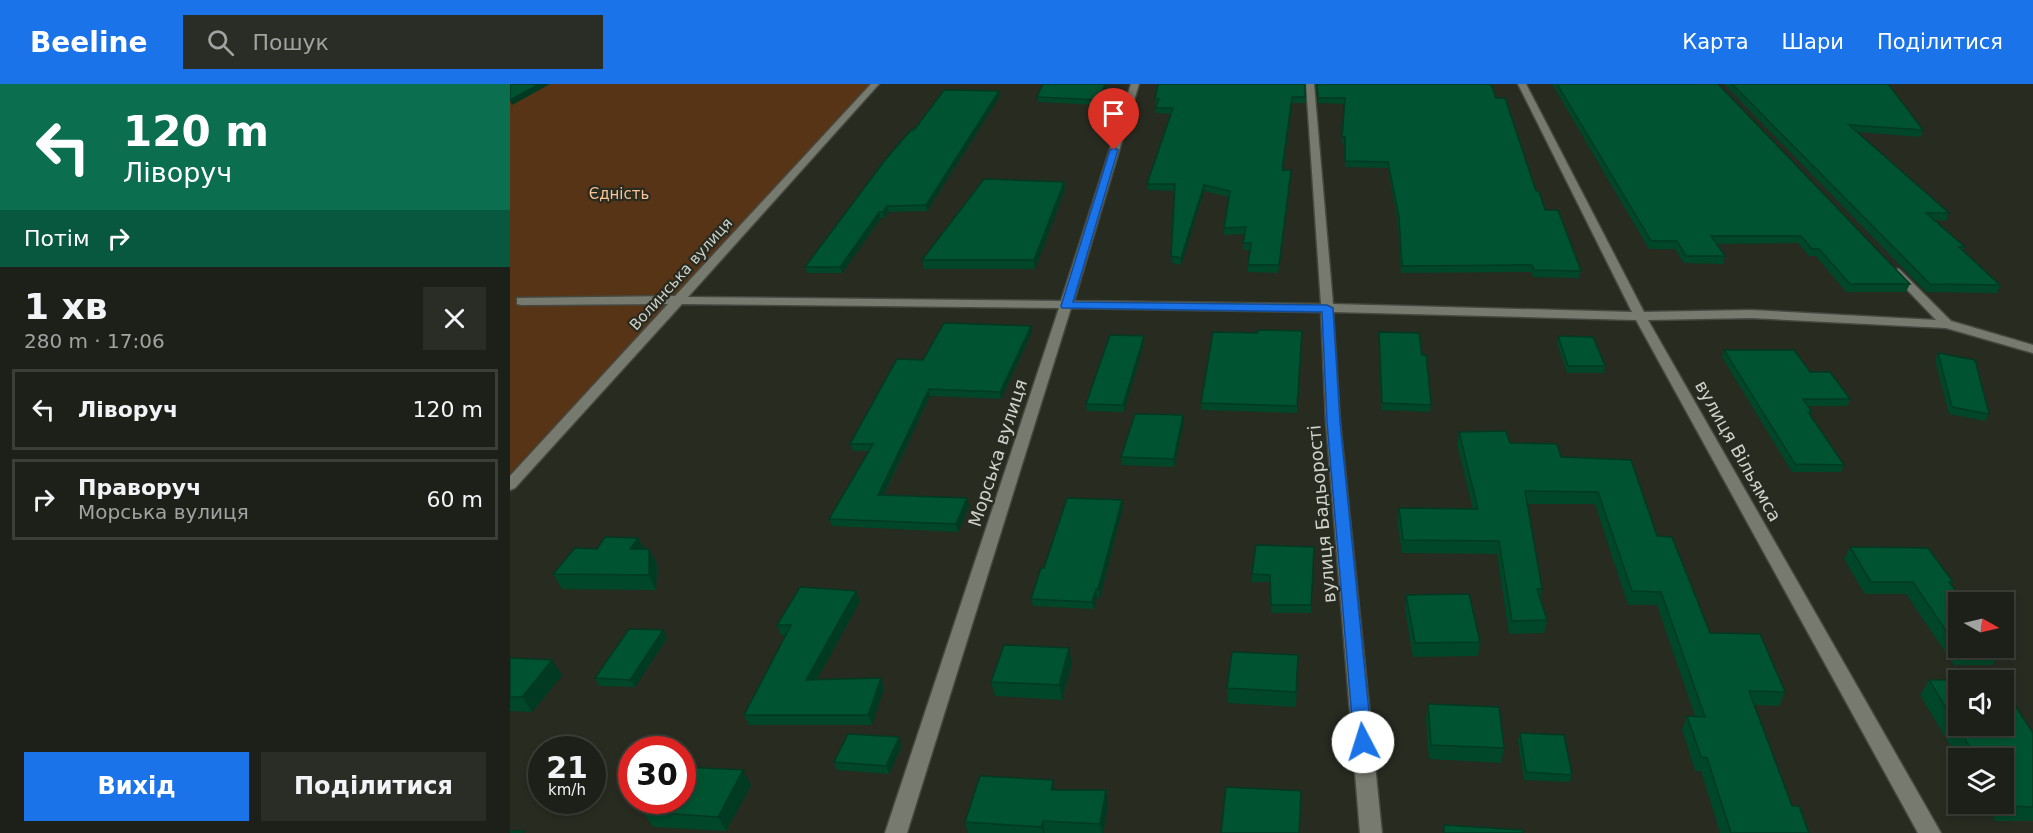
<!DOCTYPE html>
<html lang="uk">
<head>
<meta charset="utf-8">
<style>
	body { margin:0; font-family:"DejaVu Sans",sans-serif; background:#2a2d25; color:#f1f3f6; height:100vh; display:flex; flex-direction:column; font-size:22px; white-space:nowrap }
	* { box-sizing:border-box; margin:0 }
	p { font-size:20px; color:#a0a3a2 }
	.icon { flex:none; width:33px; height:33px; fill:none; stroke:currentColor; stroke-width:2; stroke-linecap:round; stroke-linejoin:round }
	.map { position:relative; flex:1; overflow:hidden }
	.panel { display:flex; flex-direction:column; background:#1d2018; width:510px }
	.panel>* { flex:none }
	.banner { background:#0b6e4f; color:#fff; overflow:hidden }
	.needle { width:39px; rotate:98deg }
	.fabs { position:absolute; left:1438px; top:508px; display:grid; gap:12px }
	.fabs a { display:grid; place-items:center; width:66px; height:66px; border-radius:0px; background:#1d2018; box-shadow:0 3px 9px #0003,0 0 0 2px #3b3e37; font-size:30px }
	.speed { position:absolute; left:18px; top:652px; display:flex; gap:12px; font-size:30px; font-weight:700; text-align:center }
	.speed>* { display:grid; place-content:center; width:78px; height:78px; border-radius:50%; background:#1d2018; box-shadow:0 3px 9px #0003,0 0 0 2px #3b3e37; line-height:1 }
	.speed small { font-size:15px; font-weight:400 }
	.speed .limit { border:9px solid #d22; background:#fff; color:#111 }
	.pin { position:absolute; display:grid; place-items:center; width:51px; height:51px; color:#fff; margin:-62px -26px; border-radius:50% 50% 50% 0; rotate:-45deg; box-shadow:0 0 6px #0007 }
	.pin .icon { rotate:45deg }
	.me { position:absolute; width:66px; margin:-33px; rotate:355deg; stroke-linejoin:round; filter:drop-shadow(0 0 4px #0008) }
	.turn { display:flex; align-items:center; gap:21px; height:126px; padding:0 24px; font-size:27px }
	.turn .icon { width:78px; height:78px; stroke-width:2.5 }
	.turn b { display:block; font-size:42px; line-height:51px }
	.then { display:flex; align-items:center; height:57px; padding:0 24px; background:#0003; gap:12px; font-size:22px }
	.round { display:grid; place-items:center; flex:none; width:63px; height:63px; border-radius:0px; background:#2a2d25 }
	.summary { display:flex; align-items:center; justify-content:space-between; height:102px; padding:0 24px }
	h1 { font-size:36px; font-weight:700; line-height:45px }
	.cta { display:flex; gap:12px; margin-top:auto; padding:12px 24px }
	.cta a { flex:1; height:69px; border-radius:0px; background:#1a73e8; color:#fff; font-size:24px; font-weight:700; line-height:69px; text-align:center }
	.cta a+a { background:#2a2d25; color:#f1f3f6 }
	ul { padding:0; list-style:none }
	li { display:flex; align-items:center; gap:18px; height:81px; margin:0 12px 9px; padding:0 12px; border:3px solid #3b3e37; border-radius:0px }
	li div { flex:1 }
	li b { display:block; font-size:22px }
	li em { font-style:normal }
	header { display:flex; align-items:center; gap:36px; box-sizing:border-box; height:84px; padding:0 30px; background:#1a73e8; color:#fff }
	header strong { font-size:28px }
	nav { display:flex; gap:33px; margin-inline-start:auto; font-size:21px }
	.search { width:420px; height:54px; background:#2a2d25; display:flex; align-items:center; gap:15px; box-sizing:border-box; padding:0 21px; border-radius:0px; color:#a0a3a2; font-size:22px }
	main { display:flex; flex:1; min-height:0 }
	.map>svg:first-child { display:block }
</style>
</head>
<body>
<header>
<strong>Beeline</strong>
<div class="search"><svg class="icon" aria-label="search" viewBox="0 0 24 24"><circle cx="10" cy="10" r="6"/><path d="M15 15l6 6"/></svg>Пошук</div>
<nav><a>Карта</a><a>Шари</a><a>Поділитися</a></nav>
</header>
<main>
<section class="panel">
<div class="banner">
<div class="turn"><svg class="icon" aria-label="left" viewBox="0 0 24 24"><path d="M17 20v-9H6M10 6l-5 5 5 5"/></svg><div><b>120 m</b>Ліворуч</div></div>
<div class="then">Потім<svg class="icon" aria-label="right" viewBox="0 0 24 24"><path d="M7 20v-9h11M14 6l5 5-5 5"/></svg></div>
</div>
<div class="summary"><div><h1>1 хв</h1><p>280 m · 17:06</p></div><a class="round"><svg class="icon" aria-label="close" viewBox="0 0 24 24"><path d="M6 6l12 12M18 6L6 18"/></svg></a></div>
<ul>
<li><svg class="icon" aria-label="left" viewBox="0 0 24 24"><path d="M17 20v-9H6M10 6l-5 5 5 5"/></svg><div><b>Ліворуч</b></div><em>120 m</em></li>
<li><svg class="icon" aria-label="right" viewBox="0 0 24 24"><path d="M7 20v-9h11M14 6l5 5-5 5"/></svg><div><b>Праворуч</b><p>Морська вулиця</p></div><em>60 m</em></li>
</ul>
<div class="cta"><a>Вихід</a><a>Поділитися</a></div>
</section>
<div class="map">
<svg width="1523" height="749" viewBox="0 0 1523 749">
	<rect width="100%" height="100%" fill="#272b20"/>
	<!-- green -->
	<path fill="#583416" d="M0,0H360L0,390Z"/>
	<g fill="none" stroke-linecap="round" stroke-linejoin="round">
		<!-- minor casing -->
		<g stroke="#45483f" stroke-width="3">
			<path id="minor" d="M361,0H369L178,213L551,217L621,0H629L564,217L811,220L796,0H804L823,220L1122,228L1008,0H1016L1134,228L1241,226L1426,236L1381,189V185H1389L1441,237L1523,261V269L1436,244L1241,234L1138,236L1431,749H1408L1126,236L823,228L830,338L872,749H850L816,338L811,228L561,224L397,749H375L549,224L172,220L5,404L0,406V392L158,220L11,221L7,220V214L165,212Z"/>
		</g>
		<!-- minor -->
		<use href="#minor" fill="#777b6f" fill-rule="evenodd"/>
	</g>
	<!-- wall -->
	<path fill="#004729" d="M533,0H597L590,21L528,18L527,13Z
		M795,0V19H782L773,86L781,92L768,189L738,188V181L740,166H733V159L735,150L714,151V144L719,113L694,107L671,181L662,179L664,107L638,106L637,100L661,30L645,29V24L646,21H645V15Z
		M806,0H981L986,14L1026,107L1035,126L1071,187L1069,194L1023,193L1021,188L891,189L888,139L878,84L835,83V59H832L834,20L808,19Z
		M1042,0H1208L1400,200L1396,208H1336L1306,172H1299L1288,159L1206,160L1215,172L1213,180L1174,179L1165,165H1139Z
		M1214,0H1378L1413,46L1411,53L1347,48L1439,129L1436,137L1425,136L1455,163L1453,167L1490,201L1487,209L1416,208Z
		M489,7L490,12L417,127L379,128L374,134H371L332,189H297L295,183L404,46Z
		M554,98L555,105L525,185H414L412,176Z
		M521,242L522,248L491,315L420,312L374,411L459,422L448,448L322,442L319,435L359,367H343L340,360L413,276Z
		M869,248L912,271L921,321L920,328L871,326Z
		M634,252V259L614,328L577,327L576,320Z
		M1048,252L1095,282L1094,289H1057L1047,259Z
		M792,254L787,329L691,326V319Z
		M1214,266L1300,288L1340,315L1337,322H1298L1302,328L1300,331L1334,381L1331,388H1282L1212,273Z
		M1428,269L1479,330L1475,337L1439,330L1425,276Z
		M674,338L664,383L612,381L611,373Z
		M949,348L1000,359L1051,373L1147,452L1200,549L1275,608L1269,622L1244,621L1282,722L1299,749H1210L1191,687H1185L1172,645L1177,632H1185L1147,521H1118L1085,420H1018L1032,505L1030,514L1037,536L1034,549L999,550L987,470L892,469L887,437L889,424L963,425L947,360Z
		M613,423L590,513H587L584,525L523,522L521,515L534,484Z
		M128,454L134,465H139L147,480L146,506L52,505L43,490L87,465Z
		M804,463L801,529H761L760,498H742V490Z
		M1340,463L1443,498L1441,501L1490,569L1482,581H1444L1396,510H1355L1334,475Z
		M896,511L970,558L968,572L903,573L895,526Z
		M350,517L307,595L371,594L374,604L362,641H239L234,631L276,551H271L267,541Z
		M153,546L157,554L125,603L89,602L85,594Z
		M788,571L786,623L718,619L717,604Z
		M0,574L52,591L22,628L0,627Z
		M562,579L552,616L485,612L481,598Z
		M1419,596L1523,649V737H1485L1475,720H1494V675H1449V676L1410,611Z
		M918,620L994,664L991,679L919,675L916,635Z
		M1010,649L1062,691L1060,698L1014,696L1008,657Z
		M392,661L379,690L327,686L324,678Z
		M241,701L216,747L143,743L133,728Z
		M546,706L598,720L593,749H458L455,738Z"/>
	<!-- shaded-wall -->
	<path fill="#003a22" d="M29,0H40L2,21L0,16Z
		M595,0H597L590,21L589,16Z
		M489,7L490,12L417,127L416,121Z
		M782,13V19L772,92V86Z
		M781,86V92L768,189L769,181Z
		M554,98L555,105L525,185L524,176Z
		M694,101V107L671,181V174Z
		M377,122L379,128L374,134L373,128Z
		M369,128L371,134L332,189L330,183Z
		M521,242L522,248L491,315L490,308Z
		M634,252V259L614,328L613,321Z
		M419,305L420,312L370,418L368,411Z
		M673,331L674,338L664,383V375Z
		M457,414L459,422L448,448L446,440Z
		M612,416L613,423L590,513L588,505Z
		M128,454L136,468L120,465Z
		M139,465L147,480L146,506L139,491Z
		M586,505L587,513L584,525L582,518Z
		M346,507L350,517L301,606L296,596Z
		M153,546L157,554L125,603L120,596Z
		M559,564L562,579L552,616L549,601Z
		M42,576L52,591L22,628L12,613Z
		M371,594L374,604L362,641L358,631Z
		M389,653L392,661L379,690L376,682Z
		M233,686L241,701L216,747L208,733Z
		M543,696L546,710L541,706Z
		M596,706L598,720L593,749H592L590,740Z
		M533,737L535,749H533L531,743Z"/>
	<!-- building -->
	<path fill="#005330" stroke="#003a22" stroke-width="1.5" d="M0,0H29L0,16Z
		M533,0H595L589,16L527,13Z
		M648,0H795V13H782L772,86H781L769,181H738L741,159H733L736,143L714,144L720,107L694,101L671,174L661,172L665,100H637L663,24H645L649,15H645Z
		M807,0H981L986,14H995L1026,107H1029L1035,126H1048L1071,187L1024,186L1022,181L892,182L889,133L878,78L835,77V53H832L835,14H808Z
		M1047,0H1208L1400,200H1340L1309,165H1302L1291,152H1201L1215,172H1176L1167,157H1141Z
		M1222,0H1378L1413,46L1339,41L1439,129H1416L1455,163H1449L1490,201L1420,200Z
		M434,6L489,7L416,121L377,122L373,128H369L330,183H295L375,76L401,46H404Z
		M474,95L554,98L524,176H412Z
		M434,239L521,242L490,308L419,305L368,411L457,414L446,440L319,435L363,360H340L387,275L413,276Z
		M748,246L792,247L787,322L691,319L703,248L747,249Z
		M869,248L909,249L912,271H916L921,321L872,319Z
		M600,251L634,252L613,321L576,320Z
		M1048,252L1083,253L1095,282H1058Z
		M1214,266H1284L1300,288H1320L1340,315H1293L1302,328H1298L1334,381L1285,380Z
		M1428,269L1465,276L1479,330L1442,323Z
		M625,330L673,331L664,375L611,373Z
		M996,347L1000,359L1047,360L1051,373L1121,376L1147,452L1162,453L1200,549L1250,550L1275,608L1239,607L1282,722H1289L1299,749H1221L1197,674L1191,673L1177,632L1195,633L1151,508L1122,507L1088,408L1015,407L1032,505H1027L1037,536L1002,537L989,457L893,456L889,424L968,425L949,348Z
		M557,414L612,416L588,505H586L582,518L521,515L531,484H534Z
		M95,453L128,454L120,465H139V491L43,490L65,464L87,465Z
		M746,461L804,463L801,521H761L760,491L742,490Z
		M1340,463L1418,464L1443,498H1439L1454,519H1449V564H1486L1490,569H1451L1403,498H1361Z
		M290,503L346,507L296,596L371,594L358,631H234L281,541H267Z
		M959,510L970,558L905,559L896,511Z
		M119,545L153,546L120,596L85,594Z
		M494,561L559,564L549,601L481,598Z
		M722,568L788,571L786,608L717,604Z
		M0,574L42,576L12,613H0Z
		M1419,596H1488L1449,597V642H1494V605L1523,649V723L1496,722L1494,719V675H1467Z
		M918,620L989,623L994,664L921,661Z
		M1010,649L1054,651L1062,691L1016,688Z
		M338,650L389,653L376,682L324,678Z
		M172,683L233,686L208,733L133,728L140,717H172Z
		M470,692L543,696L541,706H596L590,740L533,737L531,743L455,738Z
		M716,703L791,707L789,749H711Z
		M934,741L1012,746L1013,749H934Z
		M0,747H14L13,749H0Z"/>
	<!-- route -->
	<path fill="#1a73e8" stroke="#114b97" stroke-width="1.5" d="M604,64L608,66L563,218L817,221L823,224L830,338L862,658L859,663L853,665L846,663L844,658L817,338L812,228L552,224L551,222L600,66Z"/>
	<g text-anchor="middle" stroke-width="4.5" stroke-linejoin="round" paint-order="stroke">
		<!-- far-park labels -->
		<g font-size="15" fill="#fcc296" stroke="#272b20">
			<text x="109" y="115">Єдність</text>
		</g>
		<!-- far-street labels -->
		<g font-size="15" fill="#cfd2cb" stroke="#272b20">
			<text transform="translate(171 190) rotate(-48)" y="5">Волинська вулиця</text>
		</g>
		<!-- street labels -->
		<g font-size="18" fill="#cfd2cb" stroke="#272b20">
			<text transform="translate(1228 367) rotate(61)" y="6">вулиця Вільямса</text>
			<text transform="translate(488 369) rotate(-72)" y="6">Морська вулиця</text>
			<text transform="translate(812 430) rotate(-95)" y="6">вулиця Бадьорості</text>
		</g>
	</g>
</svg>
<div class="fabs">
<a><svg class="needle" viewBox="-14 -14 28 28"><path d="M0-13l5 13h-10z" fill="#e53935"/><path d="M0 13l5-13h-10z" fill="#a0a3a2"/></svg></a>
<a><svg class="icon" aria-label="sound" viewBox="0 0 24 24"><path d="M4 9h4l5-4v14l-5-4H4zM17 9q2 3 0 6"/></svg></a>
<a><svg class="icon" aria-label="layers" viewBox="0 0 24 24"><path d="M12 4l9 5-9 5-9-5zM3 14l9 5 9-5"/></svg></a>
</div>
<div class="speed"><div>21<small>km/h</small></div><div class="limit">30</div></div>
<div class="pin" style="left:604px;top:66px;background:#d93025"><svg class="icon" aria-label="arrive" viewBox="0 0 24 24"><path d="M6 21V4h12l-3 4 3 4H6"/></svg></div>
<svg class="me" style="left:853px;top:658px" viewBox="-20 -20 40 40"><circle r="19" fill="#fff"/><path d="M0-13L10 11 0 6-10 11z" fill="#1a73e8"/></svg>
</div>
</main>
</body>
</html>
